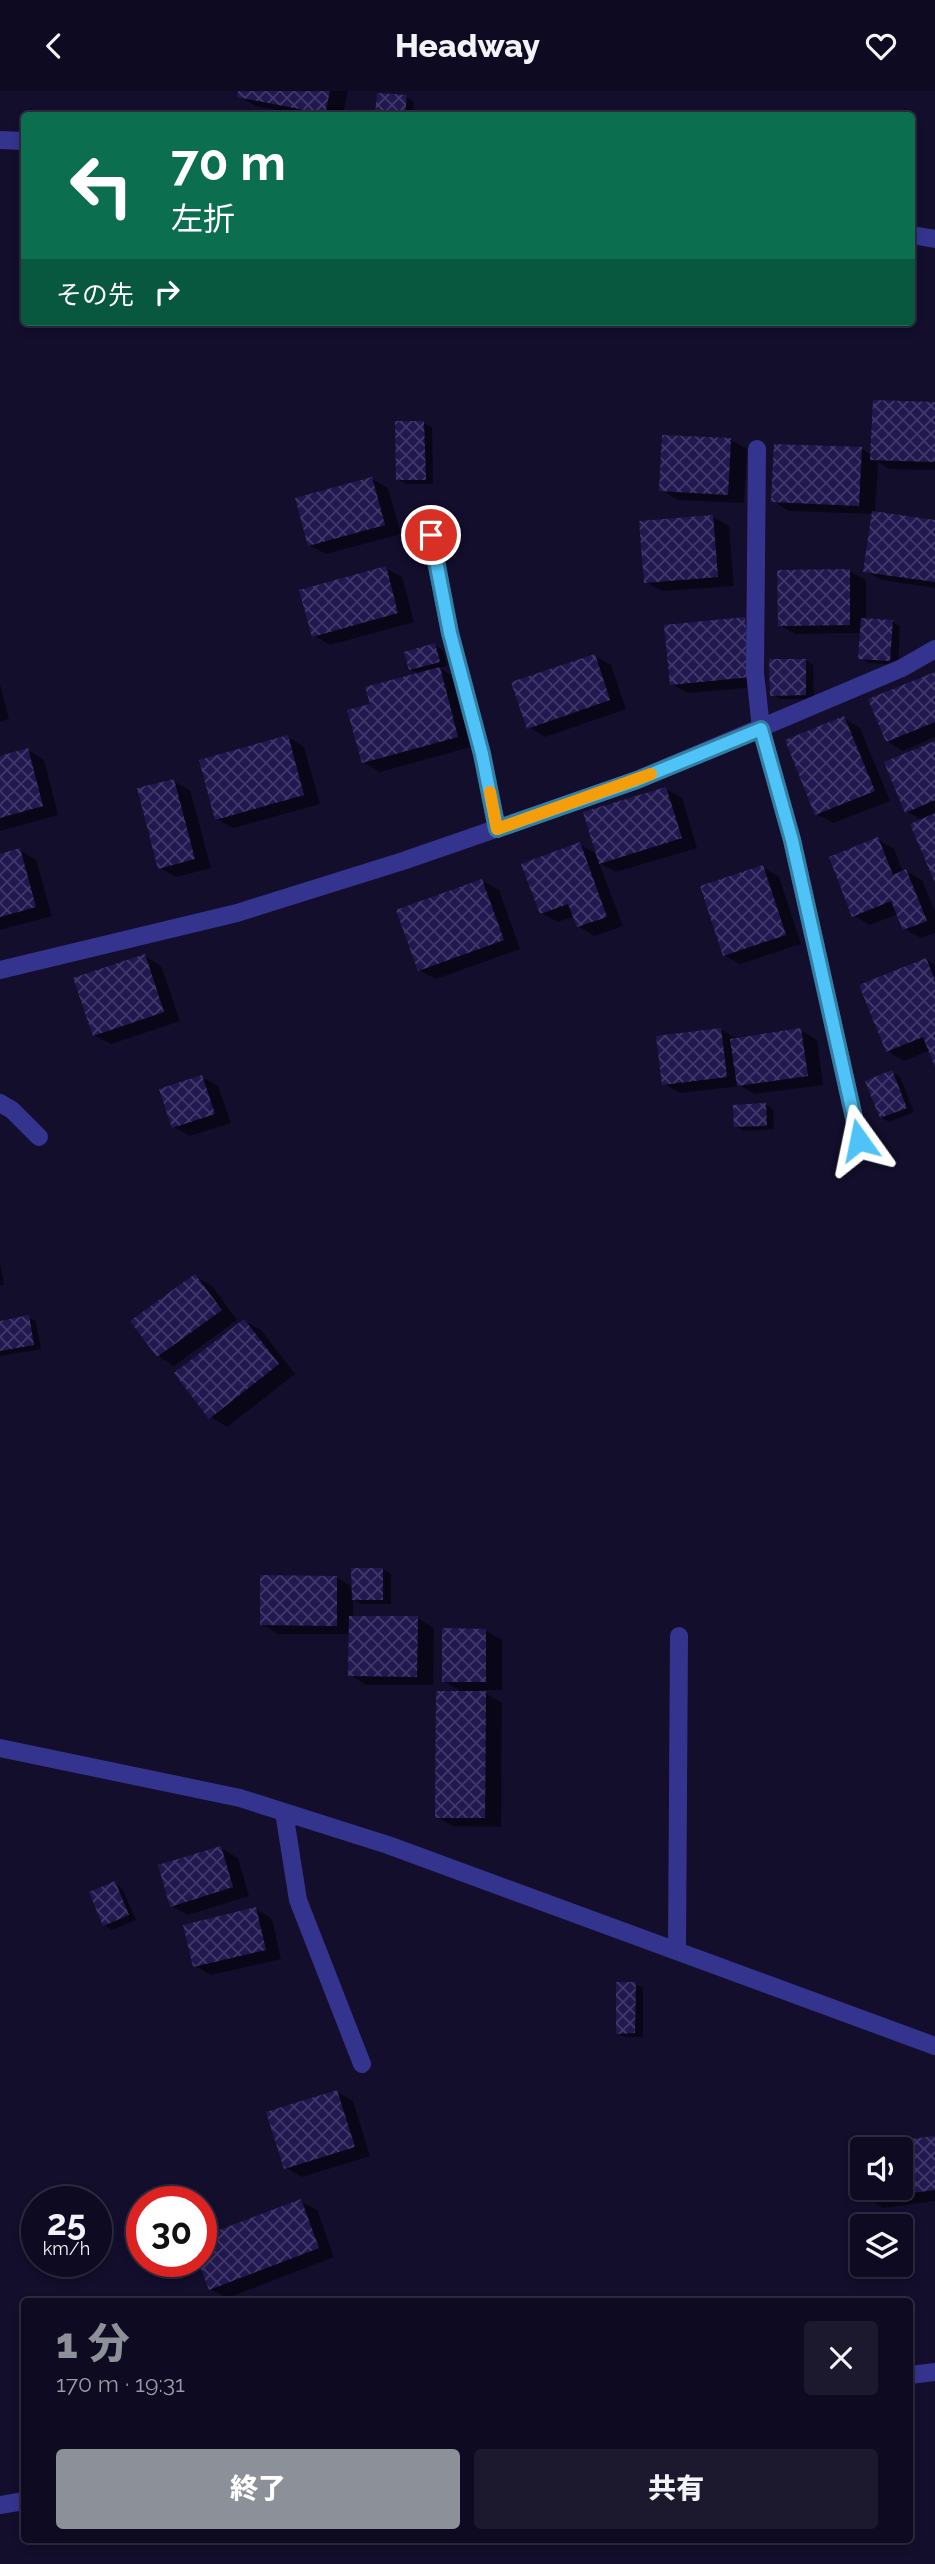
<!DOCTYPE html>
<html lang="ja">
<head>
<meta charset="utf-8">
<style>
	body { margin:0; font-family:Raleway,"Noto Sans JP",sans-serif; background:#1c182e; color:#f1f3f6; height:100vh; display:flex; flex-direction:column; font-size:26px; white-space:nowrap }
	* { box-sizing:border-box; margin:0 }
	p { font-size:23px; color:#9b9aa5 }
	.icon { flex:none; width:38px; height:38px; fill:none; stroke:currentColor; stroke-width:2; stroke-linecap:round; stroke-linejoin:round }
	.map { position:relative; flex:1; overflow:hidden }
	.panel { position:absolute; left:21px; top:2207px; width:892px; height:245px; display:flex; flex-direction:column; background:#0e0a21; border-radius:7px; box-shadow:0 4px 10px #0003,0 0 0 2px #2e2b3f }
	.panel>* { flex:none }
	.top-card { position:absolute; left:21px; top:21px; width:894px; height:214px; border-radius:7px; box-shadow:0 4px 10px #0003,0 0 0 2px #2e2b3f; background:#0b6e4f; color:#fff; overflow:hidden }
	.buttons { position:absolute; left:850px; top:2046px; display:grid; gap:14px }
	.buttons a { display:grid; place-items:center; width:63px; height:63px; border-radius:7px; background:#0e0a21; box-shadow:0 4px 10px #0003,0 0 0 2px #2e2b3f; font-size:35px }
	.speed { position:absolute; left:21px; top:2095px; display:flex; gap:14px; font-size:35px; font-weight:700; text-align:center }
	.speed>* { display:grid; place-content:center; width:91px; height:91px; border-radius:50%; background:#0e0a21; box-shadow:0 4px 10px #0003,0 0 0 2px #2e2b3f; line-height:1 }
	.speed small { font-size:18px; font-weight:400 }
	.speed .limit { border:10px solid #d22; background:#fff; color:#111 }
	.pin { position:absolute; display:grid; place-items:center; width:60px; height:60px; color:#fff; margin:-30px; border:4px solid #fff; border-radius:50%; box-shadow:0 2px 7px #0007 }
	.me { position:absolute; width:77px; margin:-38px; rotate:348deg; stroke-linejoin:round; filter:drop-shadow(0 0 5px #0008) }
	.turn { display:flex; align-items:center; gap:24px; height:147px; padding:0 35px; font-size:32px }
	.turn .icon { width:91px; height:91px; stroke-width:2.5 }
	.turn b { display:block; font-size:49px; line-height:60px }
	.then { display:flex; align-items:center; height:66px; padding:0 35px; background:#0003; gap:14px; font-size:26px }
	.round { display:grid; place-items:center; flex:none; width:74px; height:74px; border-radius:7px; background:#1c182e }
	.head { display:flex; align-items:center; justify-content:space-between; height:119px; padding:0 35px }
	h1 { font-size:42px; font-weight:800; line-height:52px; color:#8c9099 }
	.action { display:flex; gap:14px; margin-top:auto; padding:14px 35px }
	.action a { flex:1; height:80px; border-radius:7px; background:#8c9099; color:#fff; font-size:28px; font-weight:800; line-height:80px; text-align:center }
	.action a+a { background:#1c182e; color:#f1f3f6 }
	header { display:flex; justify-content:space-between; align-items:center; height:91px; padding:0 35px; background:#0e0a21; font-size:32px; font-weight:800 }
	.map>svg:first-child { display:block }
</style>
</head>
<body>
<header><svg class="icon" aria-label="back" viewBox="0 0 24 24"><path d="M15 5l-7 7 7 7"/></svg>Headway<svg class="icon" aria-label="heart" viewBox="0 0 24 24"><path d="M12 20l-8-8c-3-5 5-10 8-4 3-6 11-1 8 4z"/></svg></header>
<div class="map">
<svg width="935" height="2473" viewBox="0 0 935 2473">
	<defs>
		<pattern id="building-cross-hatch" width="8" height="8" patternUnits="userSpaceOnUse" patternTransform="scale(1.75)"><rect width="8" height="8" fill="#21184f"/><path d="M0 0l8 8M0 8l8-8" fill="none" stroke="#413969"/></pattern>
	</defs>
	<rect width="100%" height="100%" fill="#120e2c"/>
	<!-- shadow -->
	<path fill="#0007" d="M240,0H348L343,24H308L255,15L239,5Z
		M379,4L406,6L414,11L413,24H377Z
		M935,313V379L889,378L878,371L875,423L935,431V497L882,489L865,480L873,423L789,420L773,410L862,358L872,364Z
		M424,332L432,336L433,393H406L398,388Z
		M731,349L747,358L744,412L678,409L661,399Z
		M372,388L388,397L401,443L326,463L309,454Z
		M713,426L729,435L734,495L662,500L646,491Z
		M385,477L402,486L414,531L330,554L313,544Z
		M849,480L866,489V529L892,531L900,535L898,574L868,572L860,567L861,542L796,543L779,534Z
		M745,528L761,537L766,595L688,602L672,593Z
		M435,554L443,559L447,575L439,577L456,587L474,655L380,681L363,671L372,614L419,583L410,578Z
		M595,565L611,574L626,618L545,646L529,636Z
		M805,569L813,574L814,608H780L772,604Z
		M935,583V646L903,660L887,650Z
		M0,593L9,628L0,631Z
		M844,627L860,637L890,710L833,732L816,723Z
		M288,646L304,656L320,713L233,737L216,728Z
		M935,651V788L922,729L906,720Z
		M28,659L44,669L58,724L0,740V667Z
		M173,690L190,699L211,777L176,786L160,777Z
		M666,698L682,707L697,757L616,781L599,772L623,835L594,845L578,835L575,825L558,831L541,822L579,753L597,763Z
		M878,748L894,758L903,781L906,780L922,789L935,821V842L921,847L905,838L898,823L870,834L854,825Z
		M20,759L36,769L52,825L0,839V765Z
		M763,776L779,786L801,853L740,873L724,864Z
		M482,790L499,799L520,858L436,888L419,879Z
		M145,865L161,875L180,930L111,953L94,944Z
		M926,868L935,874V972L930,959L904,970L887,960Z
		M720,938L738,948L801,939L817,949L823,994L755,1003L740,995L680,1002L664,993Z
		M892,981L900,986L914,1021L889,1031L881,1026Z
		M202,986L218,995L231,1032L190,1045L173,1036Z
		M765,1013L773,1018L774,1038L744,1040L736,1035Z
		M0,1172L4,1194H0Z
		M195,1185L212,1195L237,1229L174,1275L158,1265Z
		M29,1226L36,1231L41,1258L0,1265V1231Z
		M244,1230L261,1239L295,1283L227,1336L211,1326Z
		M383,1478L391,1483V1513H361L353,1508V1527H418L434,1537L433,1594H366L350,1584V1543H278L261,1533L337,1487L353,1496Z
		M486,1540L502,1549V1599H480L502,1612L501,1736L453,1735L437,1726L464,1602L443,1590Z
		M221,1757L238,1767L249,1805L188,1824L171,1815Z
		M114,1792L122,1797L136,1829L112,1839L104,1834Z
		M256,1818L272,1828L281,1868L211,1884L195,1875Z
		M635,1893L643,1897V1946H625L617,1942Z
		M337,2001L353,2010L370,2065L302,2086L286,2077Z
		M935,2046V2110L883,2117L867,2107L901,2096V2058H863V2074L860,2056Z
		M300,2110L317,2119L334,2166L227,2207L210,2198L200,2170Z"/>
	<!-- building -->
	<path fill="url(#building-cross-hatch)" d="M238,0H330L325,23L237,6Z
		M377,2L407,4L405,24H375Z
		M873,309L935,311V371L870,369Z
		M395,330H424L426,389H396Z
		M662,344L731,347L728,404L659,400Z
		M774,353L862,356L859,415L771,411Z
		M372,386L385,434L308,455L295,407Z
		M872,420L935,429V491L863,481Z
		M713,424L718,486L644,492L639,430Z
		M386,475L398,522L312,546L299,499Z
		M850,478V534L778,535L777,479Z
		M745,526L751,586L670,594L664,534Z
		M861,527L893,529L890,570L858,568Z
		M435,552L440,571L409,579L404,561Z
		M595,563L610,609L527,638L511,591Z
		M769,568H806V604L770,605Z
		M440,576L458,646L362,672L347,619L370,613L365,596Z
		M935,581V631L886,651L868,608Z
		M844,625L875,700L815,724L785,649Z
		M288,644L304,704L215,729L199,669Z
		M935,650V709L905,722L884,671Z
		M28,657L43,715L0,727V665Z
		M174,688L195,768L158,778L137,697Z
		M666,696L682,747L599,773L583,721Z
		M935,722V792L910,733Z
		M878,746L893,784L906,778L927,830L903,839L891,810L852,826L829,766Z
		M580,751L607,826L577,836L568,813L540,823L521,773Z
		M20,757L36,816L0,826V763Z
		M763,774L786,844L723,865L700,795Z
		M482,788L504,849L418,880L396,819Z
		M145,863L164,921L93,945L73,887Z
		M926,867L935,889V976L923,946L886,961L859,894Z
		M721,937L727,986L662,994L656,945Z
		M801,937L808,985L737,995L730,948Z
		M892,979L907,1017L880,1027L865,990Z
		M202,984L215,1023L172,1037L159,998Z
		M766,1012L767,1035L734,1036L733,1014Z
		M195,1183L222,1219L157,1266L130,1230Z
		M29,1224L34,1254L0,1260V1230Z
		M244,1228L279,1273L209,1328L174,1282Z
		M351,1477H383V1509H352Z
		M260,1484L337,1485V1535L260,1534Z
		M349,1525H418L417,1586L348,1585Z
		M442,1537L486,1538V1591H442Z
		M436,1600H486L485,1727H435Z
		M221,1755L233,1796L170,1816L158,1774Z
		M115,1790L129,1824L103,1835L89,1801Z
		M256,1816L266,1859L193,1876L183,1834Z
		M616,1891H636L635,1942L616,1943Z
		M337,1999L355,2056L284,2078L266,2021Z
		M935,2045V2099L865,2108L864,2096H901V2058H863L861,2075L859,2054Z
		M301,2108L319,2157L209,2199L198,2170H201V2146Z"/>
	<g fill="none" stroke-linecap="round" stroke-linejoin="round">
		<!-- minor -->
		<path stroke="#34348f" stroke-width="18" d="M0,49L24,50
			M912,144L935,148
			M757,358L755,581L761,638L792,749L859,1050
			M431,444L450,542L482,663L497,738
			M0,879L237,822L403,770L637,689L902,577L935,558
			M0,1012L12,1019L39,1046
			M0,1657L240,1707L388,1754L935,1955
			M284,1721L298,1809L362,1973
			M677,1860L679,1545
			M910,2284L935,2281
			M0,2414L24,2410"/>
	</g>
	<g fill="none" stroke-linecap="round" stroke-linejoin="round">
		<!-- route casing -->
		<g stroke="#337fa1" stroke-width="18">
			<path id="route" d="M431,444L450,542L482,663L497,738L637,689L761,638L792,749L859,1049"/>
		</g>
		<!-- route -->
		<use href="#route" stroke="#4fc3f7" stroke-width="12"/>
		<!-- slow -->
		<path stroke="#f59e0b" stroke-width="12" d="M490,701L497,738L651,683"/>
	</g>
</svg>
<div class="buttons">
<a><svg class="icon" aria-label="sound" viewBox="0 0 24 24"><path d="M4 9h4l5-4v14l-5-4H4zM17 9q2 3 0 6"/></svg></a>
<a><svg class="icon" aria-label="layers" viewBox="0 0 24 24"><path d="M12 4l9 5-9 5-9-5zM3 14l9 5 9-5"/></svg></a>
</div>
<div class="speed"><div>25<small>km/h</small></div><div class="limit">30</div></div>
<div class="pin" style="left:431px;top:444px;background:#d93025"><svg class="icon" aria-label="arrive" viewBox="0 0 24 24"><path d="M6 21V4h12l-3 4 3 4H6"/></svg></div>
<svg class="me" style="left:859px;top:1049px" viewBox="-20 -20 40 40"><path d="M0-17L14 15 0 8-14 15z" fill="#4fc3f7" stroke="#fff" stroke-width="4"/></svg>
<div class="top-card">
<div class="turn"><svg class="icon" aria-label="left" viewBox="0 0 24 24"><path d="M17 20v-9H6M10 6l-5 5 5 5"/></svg><div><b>70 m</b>左折</div></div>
<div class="then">その先<svg class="icon" aria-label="right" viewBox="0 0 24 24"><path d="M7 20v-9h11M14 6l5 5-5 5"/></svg></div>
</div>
<section class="panel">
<div class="head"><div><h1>1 分</h1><p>170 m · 19:31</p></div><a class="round"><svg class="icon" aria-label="close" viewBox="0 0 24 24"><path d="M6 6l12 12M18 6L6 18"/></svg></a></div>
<div class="action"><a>終了</a><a>共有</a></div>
</section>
</div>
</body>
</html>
